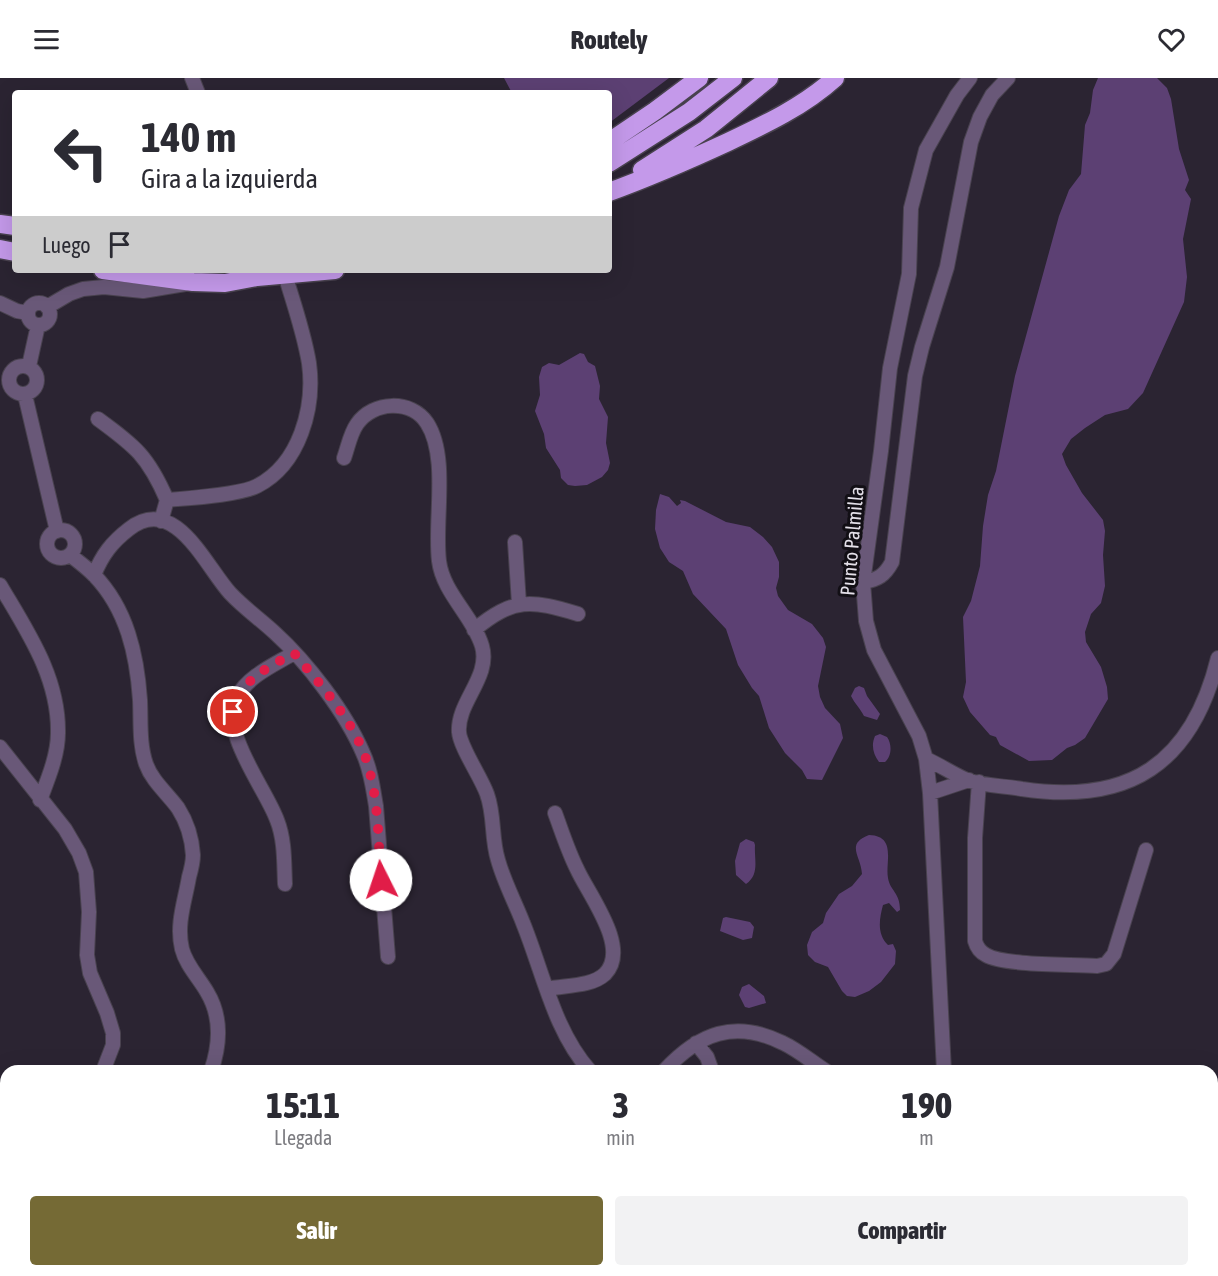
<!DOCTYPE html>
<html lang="es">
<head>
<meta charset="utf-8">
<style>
	body { margin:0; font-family:"Asap Condensed",sans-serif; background:#f2f2f3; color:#2b2b33; height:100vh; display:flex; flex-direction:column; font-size:22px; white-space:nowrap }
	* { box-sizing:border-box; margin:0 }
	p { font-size:20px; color:#7c7c81 }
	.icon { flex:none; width:33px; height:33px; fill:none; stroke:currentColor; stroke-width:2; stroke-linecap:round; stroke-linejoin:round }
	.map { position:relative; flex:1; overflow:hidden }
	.panel { position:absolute; left:0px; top:987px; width:1218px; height:212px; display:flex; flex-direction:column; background:#fff; border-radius:18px 18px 0 0; box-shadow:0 6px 24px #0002 }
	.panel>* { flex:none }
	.hud { position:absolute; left:12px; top:12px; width:600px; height:183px; border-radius:6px; box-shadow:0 6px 24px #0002; background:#fff; color:#2b2b33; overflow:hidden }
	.pin { position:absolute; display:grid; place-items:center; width:51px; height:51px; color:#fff; margin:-26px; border:3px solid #fff; border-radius:50%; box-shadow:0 2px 6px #0007 }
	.me { position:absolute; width:66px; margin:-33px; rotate:356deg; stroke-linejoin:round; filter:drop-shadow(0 0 4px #0008) }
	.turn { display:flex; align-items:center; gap:21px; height:126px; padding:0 30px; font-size:27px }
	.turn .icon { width:78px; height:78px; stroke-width:2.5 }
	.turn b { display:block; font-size:42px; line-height:51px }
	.then { display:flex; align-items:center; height:57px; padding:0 30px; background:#0003; gap:12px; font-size:22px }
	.eta { display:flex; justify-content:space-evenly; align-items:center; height:102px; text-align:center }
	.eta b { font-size:36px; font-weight:800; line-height:42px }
	.primary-button { display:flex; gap:12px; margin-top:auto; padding:12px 30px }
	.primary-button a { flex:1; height:69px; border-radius:6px; background:#756a35; color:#fff; font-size:24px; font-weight:800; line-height:69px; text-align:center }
	.primary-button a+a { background:#f2f2f3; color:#2b2b33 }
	header { display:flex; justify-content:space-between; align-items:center; height:78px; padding:0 30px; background:#fff; font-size:27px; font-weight:800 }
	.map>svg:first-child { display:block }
</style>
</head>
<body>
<header><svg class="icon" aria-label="menu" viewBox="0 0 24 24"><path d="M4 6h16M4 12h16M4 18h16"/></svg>Routely<svg class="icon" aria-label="heart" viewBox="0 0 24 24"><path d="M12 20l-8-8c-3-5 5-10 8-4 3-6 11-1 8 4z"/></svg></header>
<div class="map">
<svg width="1218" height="1198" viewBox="0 0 1218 1198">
	<rect width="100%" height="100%" fill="#2b2432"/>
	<!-- green -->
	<path fill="#5c4073" d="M504,0H669L609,45V15H512Z
		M1098,0H1157L1167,10L1171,21L1179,71L1189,102L1185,112L1191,121L1183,161L1187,199L1184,224L1143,315L1128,331L1105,337L1085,350L1071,361L1062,376L1066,387L1082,415L1103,442L1105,453L1103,477L1105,508L1101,525L1091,536L1085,554L1086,564L1101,589L1107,609L1108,621L1085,660L1075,667L1067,670L1052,682L1029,683L1000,667L996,659L990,657L970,634L963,619L966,604L963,539L971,523L980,488L983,448L988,417L996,393L1015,298L1059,138L1069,112L1081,96L1085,47L1090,35L1093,12Z
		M580,275L584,276L588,284L595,288L600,308L599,321L608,339L606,365L610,385L608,392L602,399L587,407L575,408L568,407L561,400L560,392L546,370L544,356L535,333L540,317L539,299L542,289L549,285L559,287Z
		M660,416L669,419L677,428L681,425L680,422L685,423L726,444L750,449L763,459L772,469L779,484V499L776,510L778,518L788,532L812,546L823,560L826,569L818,608L820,619L825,630L840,646L843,660L822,702L807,701L802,692L785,675L769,650L759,618L752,610L738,587L726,551L693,516L683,493L669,484L660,470L655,451L656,432Z
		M859,608L864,610L867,618L880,636L877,642L864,638C860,630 855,626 851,618L855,610Z
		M880,656L887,659C892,666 892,678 885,684H879C873,676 871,667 875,658Z
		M869,757C897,758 885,784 888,800C890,813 900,814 900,832L897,834L889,825L883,827C879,842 877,856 888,867L893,866L896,873L895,886L881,904L869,913L855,919L847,918L842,913L828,889L815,884L808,877L807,867L812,854L823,845L826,835L839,816L852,808L862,796C861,778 845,766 869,757Z
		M746,761L754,764L755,767C754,782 760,796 746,806L736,797L735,783L740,765Z
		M726,839L750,844L754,849L752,860L743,862L720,853L723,840Z
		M749,906L764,918L766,925L749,930L745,929L739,917L742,909Z"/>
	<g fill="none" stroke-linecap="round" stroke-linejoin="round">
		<!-- street casing -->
		<g stroke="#49424f" stroke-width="16">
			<path id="street" d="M192,0L198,15
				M0,225L17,233L28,235
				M28 236a11 11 0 1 1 22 0a11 11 0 1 1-22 0Z
				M47,229L69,216L83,211L104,209L143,213L185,206
				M9 302a14 14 0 1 1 28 0a14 14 0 1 1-28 0Z
				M29,288L38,247
				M25,317L57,453
				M98,341C135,368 148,378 167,422L161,443
				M344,380C348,369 350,356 357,346C373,323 411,321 427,345C449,379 434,443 439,483C443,515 473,538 482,568C491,599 457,624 459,654C460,669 481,699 487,716C495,738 491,760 498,782C504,804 515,824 523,845C543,894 554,953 590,993
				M167,422C189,420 240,417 257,408C300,386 315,329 309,285C304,255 294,226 285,197
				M47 466a14 14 0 1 1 28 0a14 14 0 1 1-28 0Z
				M515,464L519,526
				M70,477C78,483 87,490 94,497C127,531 137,577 140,622C141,643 139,666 146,686C152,703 167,715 178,730C187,744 192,761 193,777C193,784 191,792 189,799C185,823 176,846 182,871C186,887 199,900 207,914C222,939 220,967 211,993
				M94,497C102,477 112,464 129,451C175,415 206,489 230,515C244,530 260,541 275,555C307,584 346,635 363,675C371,692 373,711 376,728L388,879
				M863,504C878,502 885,497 892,484L915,298L922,269L947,189L971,64L980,39L992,17L1008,0
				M0,507C27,553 59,599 58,655C58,677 48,701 40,722
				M474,552C514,519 531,522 578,536
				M0,669L65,751L79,775L86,794L89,834L87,877L90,895L107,935L113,955V967L103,993
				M926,681C940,687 953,696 967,702C984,708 1005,708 1022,711C1129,727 1192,686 1218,580
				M979,704L975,760V863C977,870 980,874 986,877C1005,888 1072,886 1097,888L1106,886L1114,876L1146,772
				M930,715L969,702
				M285,806C284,785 285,762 277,742C265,709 219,654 237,619C248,598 274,587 294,575
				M547,911C565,907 591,909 605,896C631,870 588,816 577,791C568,773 562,754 555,735
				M696,965L707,979L712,993
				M664,993C699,955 735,941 783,965C798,972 812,984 826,993
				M944,993L930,715L926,681L919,658L874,572L866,543L863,504L881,373L890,290L909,196L911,130L926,72L957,17L970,0
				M0,1177L6,1171
				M440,1192L446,1198
				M632,1192L634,1198
				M682,1192L685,1198
				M769,1192L775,1198
				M861,1192L864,1198
				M983,1192L989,1198
				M170,1198V1192"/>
		</g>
		<!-- highway casing -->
		<g stroke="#49424f" stroke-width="21">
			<path id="highway" d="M609,64L655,33L699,0
				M609,85L689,34L733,0
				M642,92L706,51L769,0
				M609,114C650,99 689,82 728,64C766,46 804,28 835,0
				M0,146L15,148
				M0,171L15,174
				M103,192L193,204L225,205L257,199L335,192"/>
		</g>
		<!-- street -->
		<use href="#street" stroke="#695878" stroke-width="14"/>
		<!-- highway -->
		<use href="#highway" stroke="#c499ea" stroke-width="18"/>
	</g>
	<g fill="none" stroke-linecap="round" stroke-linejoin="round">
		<!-- route -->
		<path stroke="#e11d48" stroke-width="10" stroke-dasharray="0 18" d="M233,634C240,601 268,590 294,575C320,606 351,640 365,678C379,718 378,761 381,802"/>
	</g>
	<g text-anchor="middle" stroke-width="6" stroke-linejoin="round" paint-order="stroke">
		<!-- street labels -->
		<g font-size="20" fill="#e4e0e9" stroke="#120f15">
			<text transform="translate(852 463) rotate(-85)" y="7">Punto Palmilla</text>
		</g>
	</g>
</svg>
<div class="pin" style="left:233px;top:634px;background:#d93025"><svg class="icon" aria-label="arrive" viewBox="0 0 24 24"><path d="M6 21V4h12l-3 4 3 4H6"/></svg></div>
<svg class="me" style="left:381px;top:802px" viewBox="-20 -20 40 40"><circle r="19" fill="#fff"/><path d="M0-13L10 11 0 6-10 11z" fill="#e11d48"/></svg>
<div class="hud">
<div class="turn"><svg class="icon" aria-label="left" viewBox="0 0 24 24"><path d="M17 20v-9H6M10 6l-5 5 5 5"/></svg><div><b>140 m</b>Gira a la izquierda</div></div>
<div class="then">Luego<svg class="icon" aria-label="arrive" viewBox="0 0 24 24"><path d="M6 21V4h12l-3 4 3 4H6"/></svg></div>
</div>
<section class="panel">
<div class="eta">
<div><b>15:11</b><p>Llegada</p></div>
<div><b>3</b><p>min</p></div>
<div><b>190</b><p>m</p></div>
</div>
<div class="primary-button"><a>Salir</a><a>Compartir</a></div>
</section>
</div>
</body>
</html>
